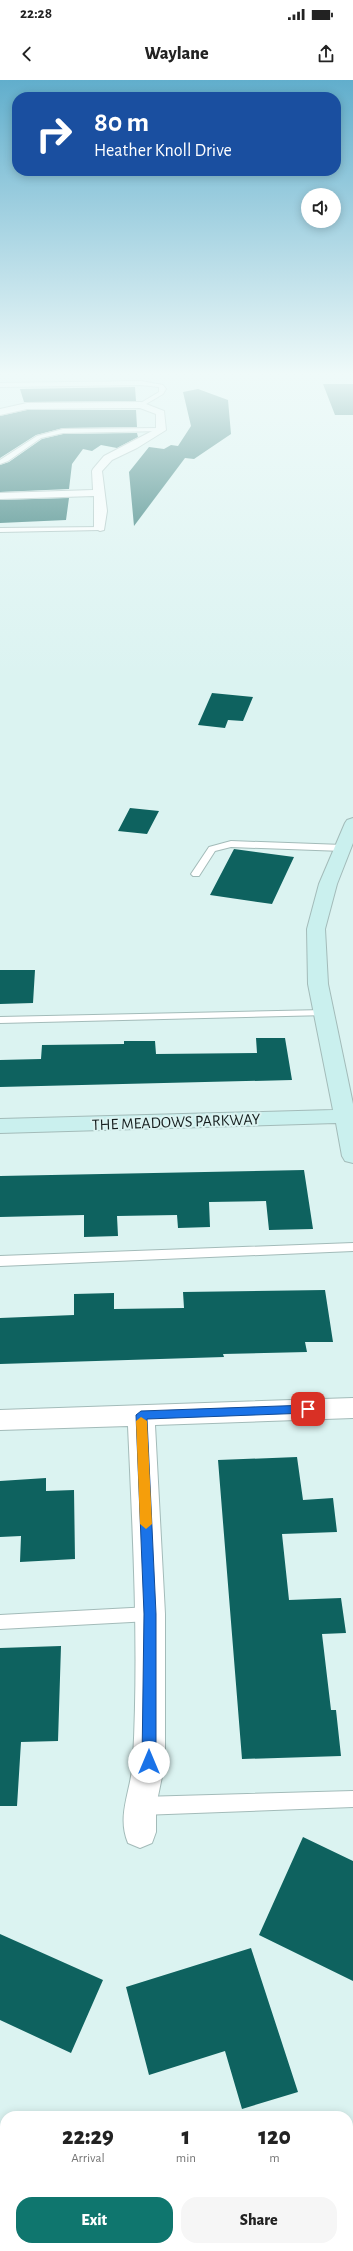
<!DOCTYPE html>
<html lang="en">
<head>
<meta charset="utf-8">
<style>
	body { margin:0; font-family:"Alegreya Sans",sans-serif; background:#f6f6f6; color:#222; height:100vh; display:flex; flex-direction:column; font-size:15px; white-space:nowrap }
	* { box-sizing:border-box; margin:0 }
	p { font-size:13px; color:#767676 }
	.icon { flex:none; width:22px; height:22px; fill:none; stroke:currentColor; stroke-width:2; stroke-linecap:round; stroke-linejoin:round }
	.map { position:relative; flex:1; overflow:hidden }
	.panel { position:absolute; left:0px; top:2031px; width:353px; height:140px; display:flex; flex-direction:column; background:#fff; border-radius:16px 16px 0 0; box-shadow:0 2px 10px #0003 }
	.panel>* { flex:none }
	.guide { position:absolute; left:12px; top:12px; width:329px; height:84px; border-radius:16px; box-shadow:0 2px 10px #0003; background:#1a4fa0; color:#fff; overflow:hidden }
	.fabs { position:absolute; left:301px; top:108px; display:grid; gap:8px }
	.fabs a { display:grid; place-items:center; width:40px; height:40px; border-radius:50%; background:#fff; box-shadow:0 2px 10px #0003; font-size:20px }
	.pin { position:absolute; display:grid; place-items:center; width:34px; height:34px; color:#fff; margin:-17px; border-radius:8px; box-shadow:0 2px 6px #0006 }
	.me { position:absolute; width:44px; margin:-22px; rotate:0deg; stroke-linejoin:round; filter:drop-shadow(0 0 3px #0008) }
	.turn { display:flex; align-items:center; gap:14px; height:84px; padding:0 16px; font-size:18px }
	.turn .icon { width:52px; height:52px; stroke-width:2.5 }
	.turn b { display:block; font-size:28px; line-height:34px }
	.eta { display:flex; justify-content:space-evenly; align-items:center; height:68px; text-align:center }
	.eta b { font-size:24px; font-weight:800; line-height:28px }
	.cta { display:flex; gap:8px; margin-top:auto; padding:8px 16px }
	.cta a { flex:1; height:46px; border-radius:16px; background:#0f766e; color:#fff; font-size:16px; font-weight:800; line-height:46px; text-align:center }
	.cta a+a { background:#f6f6f6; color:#222 }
	.status { display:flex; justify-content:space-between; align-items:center; height:28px; padding:0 20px; background:#fff; direction:ltr }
	.status svg { height:11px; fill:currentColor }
	header { display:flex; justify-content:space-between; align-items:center; height:52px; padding:0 16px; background:#fff; font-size:18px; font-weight:800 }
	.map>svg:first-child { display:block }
</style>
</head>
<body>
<div class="status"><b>22:28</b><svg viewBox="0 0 49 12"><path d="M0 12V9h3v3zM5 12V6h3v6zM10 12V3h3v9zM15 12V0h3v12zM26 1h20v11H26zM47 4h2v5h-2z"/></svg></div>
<header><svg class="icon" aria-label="back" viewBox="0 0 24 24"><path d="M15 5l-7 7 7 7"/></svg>Waylane<svg class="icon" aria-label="share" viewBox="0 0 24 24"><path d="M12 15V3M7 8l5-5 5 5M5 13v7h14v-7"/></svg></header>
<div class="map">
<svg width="353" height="2171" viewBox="0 0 353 2171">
	<rect width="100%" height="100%" fill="#dbf3f1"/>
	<!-- building -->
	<path fill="#0e625f" d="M323,304H353V335H335Z
		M135,307L136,321L24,322L20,309Z
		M198,309L228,320L231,354L194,379L185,378L134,446L129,392L149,367L164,369L171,365L178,366L191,346L183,312Z
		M27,330H136L137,347L63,348L36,355L0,378V336Z
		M137,353L138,357L117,368L101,365L92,371L83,369L72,384L69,409L0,412V385L9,382L42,359L63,354Z
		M69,418L66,440L0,443V420Z
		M212,613L253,617L243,641L228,640L225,648L198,645Z
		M130,728L159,731L147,754L118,751Z
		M234,769L294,777L272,824L210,815Z
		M0,890H35L33,923L0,924Z
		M256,958H285L292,1000L0,1007V980L41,979L42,965L124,964V961H155L156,974L257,973Z
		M304,1090L313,1149L269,1150L266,1121L209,1122L210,1147L178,1148L177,1135L117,1136L118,1156L84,1157V1135L0,1137V1096Z
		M325,1210L333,1262H305L307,1272L223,1274L224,1277L0,1284V1238L74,1235V1214L114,1213V1229L184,1228L183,1212Z
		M297,1377L303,1420L333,1418L337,1452L282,1454L289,1520L341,1518L346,1553L322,1554L331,1630H336L341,1676L242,1679L218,1380Z
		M46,1398V1411L74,1410L75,1479L20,1482L21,1456L0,1457V1401Z
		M61,1566L58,1661L21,1662L17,1726H0V1568Z
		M303,1757L353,1781V1901L259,1855Z
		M0,1854L103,1900L71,1973L0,1940Z
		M251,1868L298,2012L242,2029L225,1971L149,1995L126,1907Z"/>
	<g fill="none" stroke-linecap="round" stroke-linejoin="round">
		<!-- lane casing -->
		<g stroke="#a3bbb9" stroke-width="2">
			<path id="lane" d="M141,301L163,305L166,309L163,314L141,327L139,324L159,312V307L141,305L0,307V303Z
				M161,348L163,351L63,353L41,358L8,381L0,384V380L37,356L63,349Z
				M102,447V449L100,450L0,452V448Z
				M231,761L343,765L348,768L343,771L231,767L215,771L199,796H193L191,794L209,767Z
				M324,930L329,933L328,935L0,943V937Z
				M353,1163V1171L0,1186V1176Z
				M150,1527L156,1529L158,1534L156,1539L150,1541L0,1549V1535Z
				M353,1711V1727L141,1735L135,1732L132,1726L135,1720L141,1717Z"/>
		</g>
		<!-- street casing -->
		<g stroke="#a3bbb9" stroke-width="2">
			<path id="street" d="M141,322L164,331L166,350L137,368L112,380L102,391L107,431L104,450L100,451L94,448V416L0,419V413L93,410L92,391L93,389L104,376L156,349V334L140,328L27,329L0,335V329L27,323Z
				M353,1318V1338L155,1345L165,1534V1682L156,1726V1752L152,1763L140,1768L128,1763C116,1735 132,1709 133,1680C139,1569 133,1457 128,1346L0,1350V1330Z"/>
		</g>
		<!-- secondary casing -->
		<g stroke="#a3bbb9" stroke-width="2">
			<path id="secondary" d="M353,738V763L337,804L325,849L328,904L353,1024V1083L345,1081L342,1076L336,1043L0,1053V1039L333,1030L308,904L307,849L319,804L345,743L347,740Z"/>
		</g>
		<!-- lane -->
		<use href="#lane" fill="#fff" fill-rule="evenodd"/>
		<!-- street -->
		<use href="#street" fill="#fff" fill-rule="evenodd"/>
		<!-- secondary -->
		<use href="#secondary" fill="#caf0ee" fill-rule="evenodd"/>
	</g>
	<!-- sky -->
	<linearGradient id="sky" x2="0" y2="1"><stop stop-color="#61aecc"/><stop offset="0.49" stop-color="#effaf9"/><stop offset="1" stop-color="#effaf9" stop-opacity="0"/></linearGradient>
	<rect width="353" height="599" fill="url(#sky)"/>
	<!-- route -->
	<path fill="#1a73e8" stroke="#114b97" d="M308,1325L313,1329L308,1333L147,1339L156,1534V1682L154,1687L149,1689L144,1687L142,1682L144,1534L136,1335L141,1331Z"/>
	<!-- slow -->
	<path fill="#f59e0b" d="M141,1337L147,1341L152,1444L146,1449L140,1444L136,1341Z"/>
	<g text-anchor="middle" stroke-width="4" stroke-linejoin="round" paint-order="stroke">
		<!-- street labels -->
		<g font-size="16" fill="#151e1e" stroke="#dbf3f1">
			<text transform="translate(176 1041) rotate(-2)" y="6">THE MEADOWS PARKWAY</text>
		</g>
	</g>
</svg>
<div class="fabs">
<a><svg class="icon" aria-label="sound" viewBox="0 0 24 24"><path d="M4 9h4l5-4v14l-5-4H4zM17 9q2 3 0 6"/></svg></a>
</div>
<div class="pin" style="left:308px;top:1329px;background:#d93025"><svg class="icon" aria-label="arrive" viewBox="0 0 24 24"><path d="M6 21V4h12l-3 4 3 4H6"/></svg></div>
<svg class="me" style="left:149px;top:1682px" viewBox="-20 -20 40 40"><circle r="19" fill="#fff"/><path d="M0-13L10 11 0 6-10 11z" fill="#1a73e8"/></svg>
<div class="guide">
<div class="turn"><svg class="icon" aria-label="right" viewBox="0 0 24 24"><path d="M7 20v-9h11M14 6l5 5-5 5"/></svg><div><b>80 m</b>Heather Knoll Drive</div></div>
</div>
<section class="panel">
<div class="eta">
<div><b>22:29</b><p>Arrival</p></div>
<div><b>1</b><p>min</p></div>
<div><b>120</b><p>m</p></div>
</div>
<div class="cta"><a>Exit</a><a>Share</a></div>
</section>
</div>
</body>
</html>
